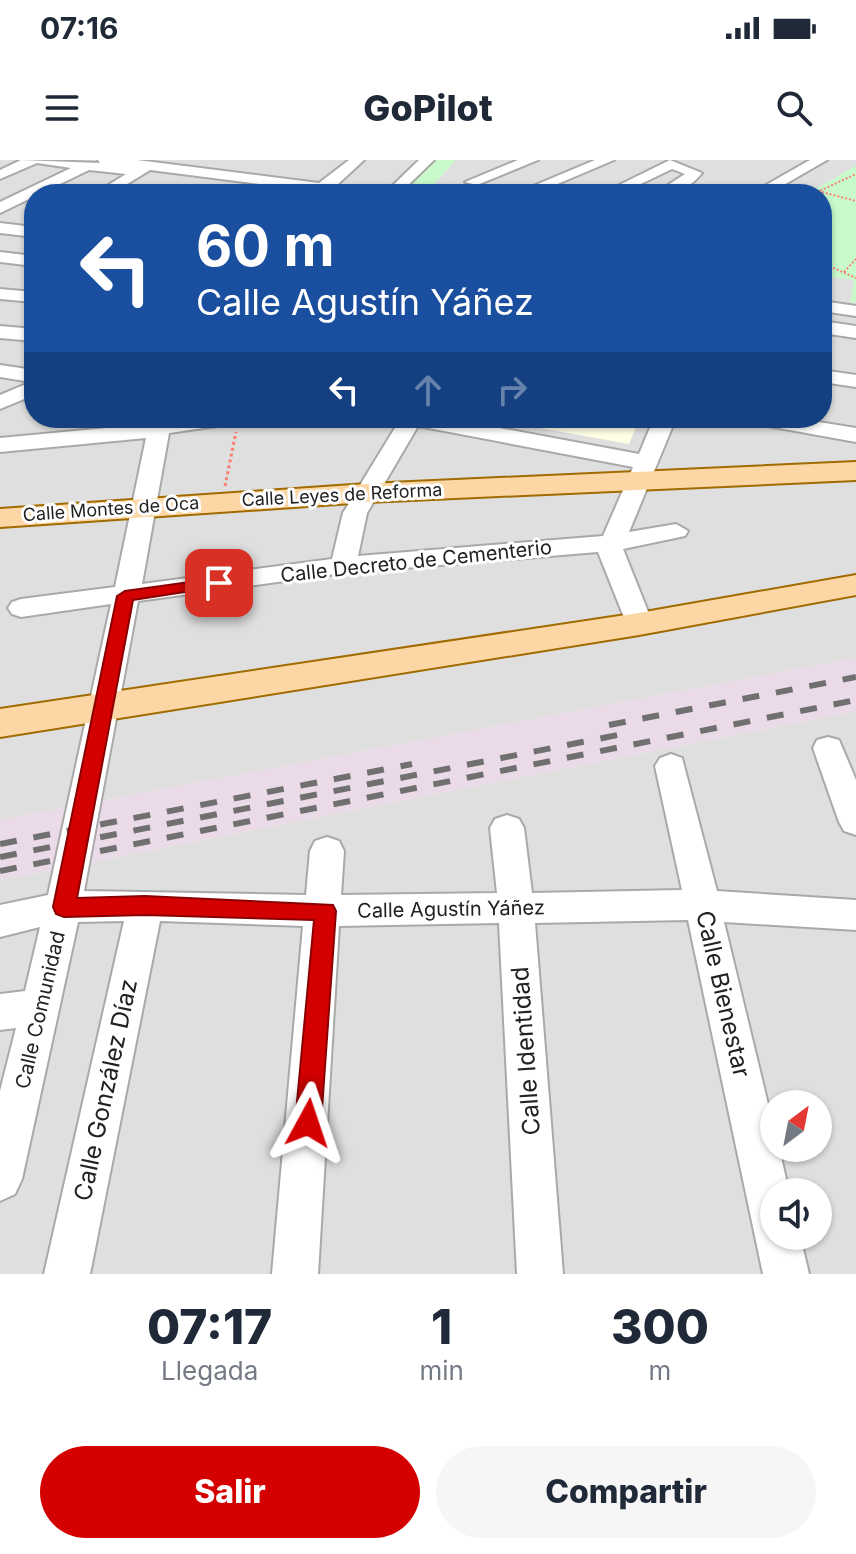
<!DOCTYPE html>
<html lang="es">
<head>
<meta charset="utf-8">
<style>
	body { margin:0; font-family:Inter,sans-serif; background:#f6f6f7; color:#1f2937; height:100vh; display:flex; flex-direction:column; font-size:30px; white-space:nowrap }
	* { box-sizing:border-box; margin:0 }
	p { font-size:26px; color:#747a83 }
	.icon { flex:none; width:44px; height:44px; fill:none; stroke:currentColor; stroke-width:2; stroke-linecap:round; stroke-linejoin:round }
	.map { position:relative; height:1114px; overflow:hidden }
	.details { display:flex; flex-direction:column; background:#fff; flex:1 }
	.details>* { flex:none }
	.top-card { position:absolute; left:24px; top:24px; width:808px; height:244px; border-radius:32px; box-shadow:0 2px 6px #0004; background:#1a4fa0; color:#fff; overflow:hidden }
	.needle { width:52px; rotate:32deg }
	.tools { position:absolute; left:760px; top:930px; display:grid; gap:16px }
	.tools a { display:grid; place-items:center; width:72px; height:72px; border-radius:50%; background:#fff; box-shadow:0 2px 6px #0004; font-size:40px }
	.pin { position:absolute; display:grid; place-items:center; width:68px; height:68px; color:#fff; margin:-34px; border-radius:16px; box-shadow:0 4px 12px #0006 }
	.me { position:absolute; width:88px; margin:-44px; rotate:5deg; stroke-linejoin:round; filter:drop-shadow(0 0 6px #0008) }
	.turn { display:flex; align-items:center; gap:28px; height:168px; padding:0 40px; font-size:36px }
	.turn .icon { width:104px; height:104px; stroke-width:2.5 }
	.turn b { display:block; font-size:56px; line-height:68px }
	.lanes { display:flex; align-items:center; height:76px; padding:0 40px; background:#0003; justify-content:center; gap:40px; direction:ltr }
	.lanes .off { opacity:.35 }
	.eta { display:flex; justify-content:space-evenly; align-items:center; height:136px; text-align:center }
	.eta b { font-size:48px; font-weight:800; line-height:56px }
	.action { display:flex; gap:16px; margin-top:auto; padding:16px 40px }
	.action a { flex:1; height:92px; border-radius:48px; background:#d40000; color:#fff; font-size:32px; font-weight:800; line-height:92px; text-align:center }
	.action a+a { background:#f6f6f7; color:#1f2937 }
	.status { display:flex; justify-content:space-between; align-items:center; height:56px; padding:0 40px; background:#fff; direction:ltr }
	.status svg { height:22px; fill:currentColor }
	header { display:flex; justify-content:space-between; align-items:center; height:104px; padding:0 40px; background:#fff; font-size:36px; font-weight:800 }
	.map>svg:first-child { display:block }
</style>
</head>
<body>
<div class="status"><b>07:16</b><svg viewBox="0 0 49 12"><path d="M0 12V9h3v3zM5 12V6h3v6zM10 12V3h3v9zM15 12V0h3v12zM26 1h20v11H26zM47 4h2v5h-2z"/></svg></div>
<header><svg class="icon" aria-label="menu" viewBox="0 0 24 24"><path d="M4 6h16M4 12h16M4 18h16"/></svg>GoPilot<svg class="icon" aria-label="search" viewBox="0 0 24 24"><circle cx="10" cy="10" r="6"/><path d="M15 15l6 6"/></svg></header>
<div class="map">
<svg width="856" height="1114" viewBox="0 0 856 1114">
	<rect width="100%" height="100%" fill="#f2efe9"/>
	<!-- residential -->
	<path fill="#e0dfdf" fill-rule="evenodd" d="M0,0H856V498L0,660ZM34,34H822V258H34Z
		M856,551V1114H0V720ZM774,944H818V988H774ZM774,1032H818V1076H774Z"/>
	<!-- industrial -->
	<path fill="#ebdbe8" d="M856,498V551L0,720V660Z"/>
	<!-- education -->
	<path fill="#ffffe5" d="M485,258H640L629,284Z"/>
	<!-- park -->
	<path fill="#c8facc" d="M431,0H456L425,34H396Z
		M856,6V143L850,142L854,120L829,117L833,110L822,106V34H806Z"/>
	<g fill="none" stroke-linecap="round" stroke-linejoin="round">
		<!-- minor casing -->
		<g stroke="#a9a9a9" stroke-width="4">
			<path id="minor" d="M21,0L100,3L98,0H137L319,23L349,0H364L337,25L377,34H308L306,30L150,10L111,34H94L126,14L89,10L0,53V42L71,8L37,3L0,19V10Z
				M419,0H434L399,34H384Z
				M518,0H538L477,25L465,22Z
				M595,0H614L534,34H514Z
				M670,0L702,13C688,30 675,34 654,34L685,14L672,9L620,34H601Z
				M810,0H827L768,34H750Z
				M0,63L34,67V77L0,73Z
				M0,92L34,96V106L0,102Z
				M0,129L34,132V142L0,139Z
				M822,141L856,146V156L822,151Z
				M822,161L856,166V178L822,173Z
				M0,166L34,169V181L0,178Z
				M0,205L34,210V235L0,249V235L31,222L0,217Z
				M822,210L856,215V227L822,222Z
				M150,258H242L231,264L169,273L142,424L332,399L343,353L401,258H446L639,294L654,258H676L629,372L676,364L688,371L685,376L623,389L653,464L649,470H629L598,392L343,413L138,441L84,731L306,735L310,691L315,681L327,677L339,681L344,691L341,735L497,733L490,668L495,659L507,655L519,659L524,668L532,733L682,730L655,606L660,598L671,594L682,598L717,731L856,740V770L724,762L774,969V988H779L789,1032H774V1076H800L809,1114H763L688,760L535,763L563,1114H517L499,763L339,766L318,1114H272L303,766L160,761L90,1114H44L124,761L78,762L22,1019L15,1034L0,1041V931L16,868L0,870V834L25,831L40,767L0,777V745L48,735L111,444L21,457L12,454L8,448L12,442L21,439L115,427L146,278L0,292V278L149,264ZM418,266L633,307L603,376L358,396L367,353Z
				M746,258H794L856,268V282L757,264Z
				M828,577L839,580L856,620V675L844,671L839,662L813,588L817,580Z"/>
		</g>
		<!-- major casing -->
		<g stroke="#a06b00" stroke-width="4">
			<path id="major" d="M856,302V320L367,342L0,367V349L367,324Z
				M856,415V435L639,475L0,577V549L639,453Z"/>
		</g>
		<!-- path-far1 -->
		<path stroke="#fa8072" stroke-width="2" stroke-dasharray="2 2" stroke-linecap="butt" d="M818,31L856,41
			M813,34L856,14
			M822,103L856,118
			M844,112L856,99"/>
		<!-- path -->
		<path stroke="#fa8072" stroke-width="3" stroke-dasharray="3 3" stroke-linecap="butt" d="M225,326L236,272"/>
		<!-- minor -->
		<use href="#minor" fill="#fff" fill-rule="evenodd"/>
		<!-- major -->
		<use href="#major" fill="#fcd6a4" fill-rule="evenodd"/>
		<!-- rail -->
		<path stroke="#707070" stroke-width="6" stroke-dasharray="17 17" stroke-linecap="butt" d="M609,565L856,517
			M0,684L412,604
			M0,697L628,573
			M0,711L856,540"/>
	</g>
	<!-- route -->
	<path fill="#d40000" stroke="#8a0000" stroke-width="2" d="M219,418L224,419V426L133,440L77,738L145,736L333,745L336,751L321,963L317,972L308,976L299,972L295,963L314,760L145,755L64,757L56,754L53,747L117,436L125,431Z"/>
	<g text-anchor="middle" stroke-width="6" stroke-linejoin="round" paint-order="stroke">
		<!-- far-street labels -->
		<g font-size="18" fill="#222" stroke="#fff">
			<text transform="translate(342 335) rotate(-3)" y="6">Calle Leyes de Reforma</text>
			<text transform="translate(111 349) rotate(-4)" y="6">Calle Montes de Oca</text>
		</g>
		<!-- street labels -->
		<g font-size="20" fill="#222" stroke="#fff">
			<text transform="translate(416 401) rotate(-6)" y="7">Calle Decreto de Cementerio</text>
			<text transform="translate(451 749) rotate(-1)" y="7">Calle Agustín Yáñez</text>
			<text transform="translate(40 850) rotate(-77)" y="7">Calle Comunidad</text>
		</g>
		<!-- near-street labels -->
		<g font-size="24" fill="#222" stroke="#fff">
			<text transform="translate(723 834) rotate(77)" y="8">Calle Bienestar</text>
			<text transform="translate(526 891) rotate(-94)" y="8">Calle Identidad</text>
			<text transform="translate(106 930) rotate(-78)" y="8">Calle González Díaz</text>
		</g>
	</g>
</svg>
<div class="tools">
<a><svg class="needle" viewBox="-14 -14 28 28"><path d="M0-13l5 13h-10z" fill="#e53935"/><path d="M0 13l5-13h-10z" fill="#747a83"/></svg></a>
<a><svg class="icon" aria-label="sound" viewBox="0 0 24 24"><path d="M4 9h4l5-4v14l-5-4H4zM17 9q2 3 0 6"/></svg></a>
</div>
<div class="pin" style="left:219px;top:423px;background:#d93025"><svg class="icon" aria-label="arrive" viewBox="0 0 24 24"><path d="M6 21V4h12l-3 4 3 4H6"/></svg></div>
<svg class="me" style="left:308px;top:963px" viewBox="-20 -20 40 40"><path d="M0-17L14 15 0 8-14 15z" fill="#d40000" stroke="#fff" stroke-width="4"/></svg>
<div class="top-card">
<div class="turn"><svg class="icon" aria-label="left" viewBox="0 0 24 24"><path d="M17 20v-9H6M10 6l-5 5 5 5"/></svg><div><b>60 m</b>Calle Agustín Yáñez</div></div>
<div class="lanes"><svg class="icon" aria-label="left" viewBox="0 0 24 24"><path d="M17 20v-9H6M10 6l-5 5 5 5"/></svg><svg class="icon off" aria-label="ahead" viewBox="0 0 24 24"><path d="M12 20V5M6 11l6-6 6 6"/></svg><svg class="icon off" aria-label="right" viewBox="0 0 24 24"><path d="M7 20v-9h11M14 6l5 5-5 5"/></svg></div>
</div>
</div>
<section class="details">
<div class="eta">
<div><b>07:17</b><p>Llegada</p></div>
<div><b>1</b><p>min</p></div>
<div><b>300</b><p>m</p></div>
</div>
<div class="action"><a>Salir</a><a>Compartir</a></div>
</section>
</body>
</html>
